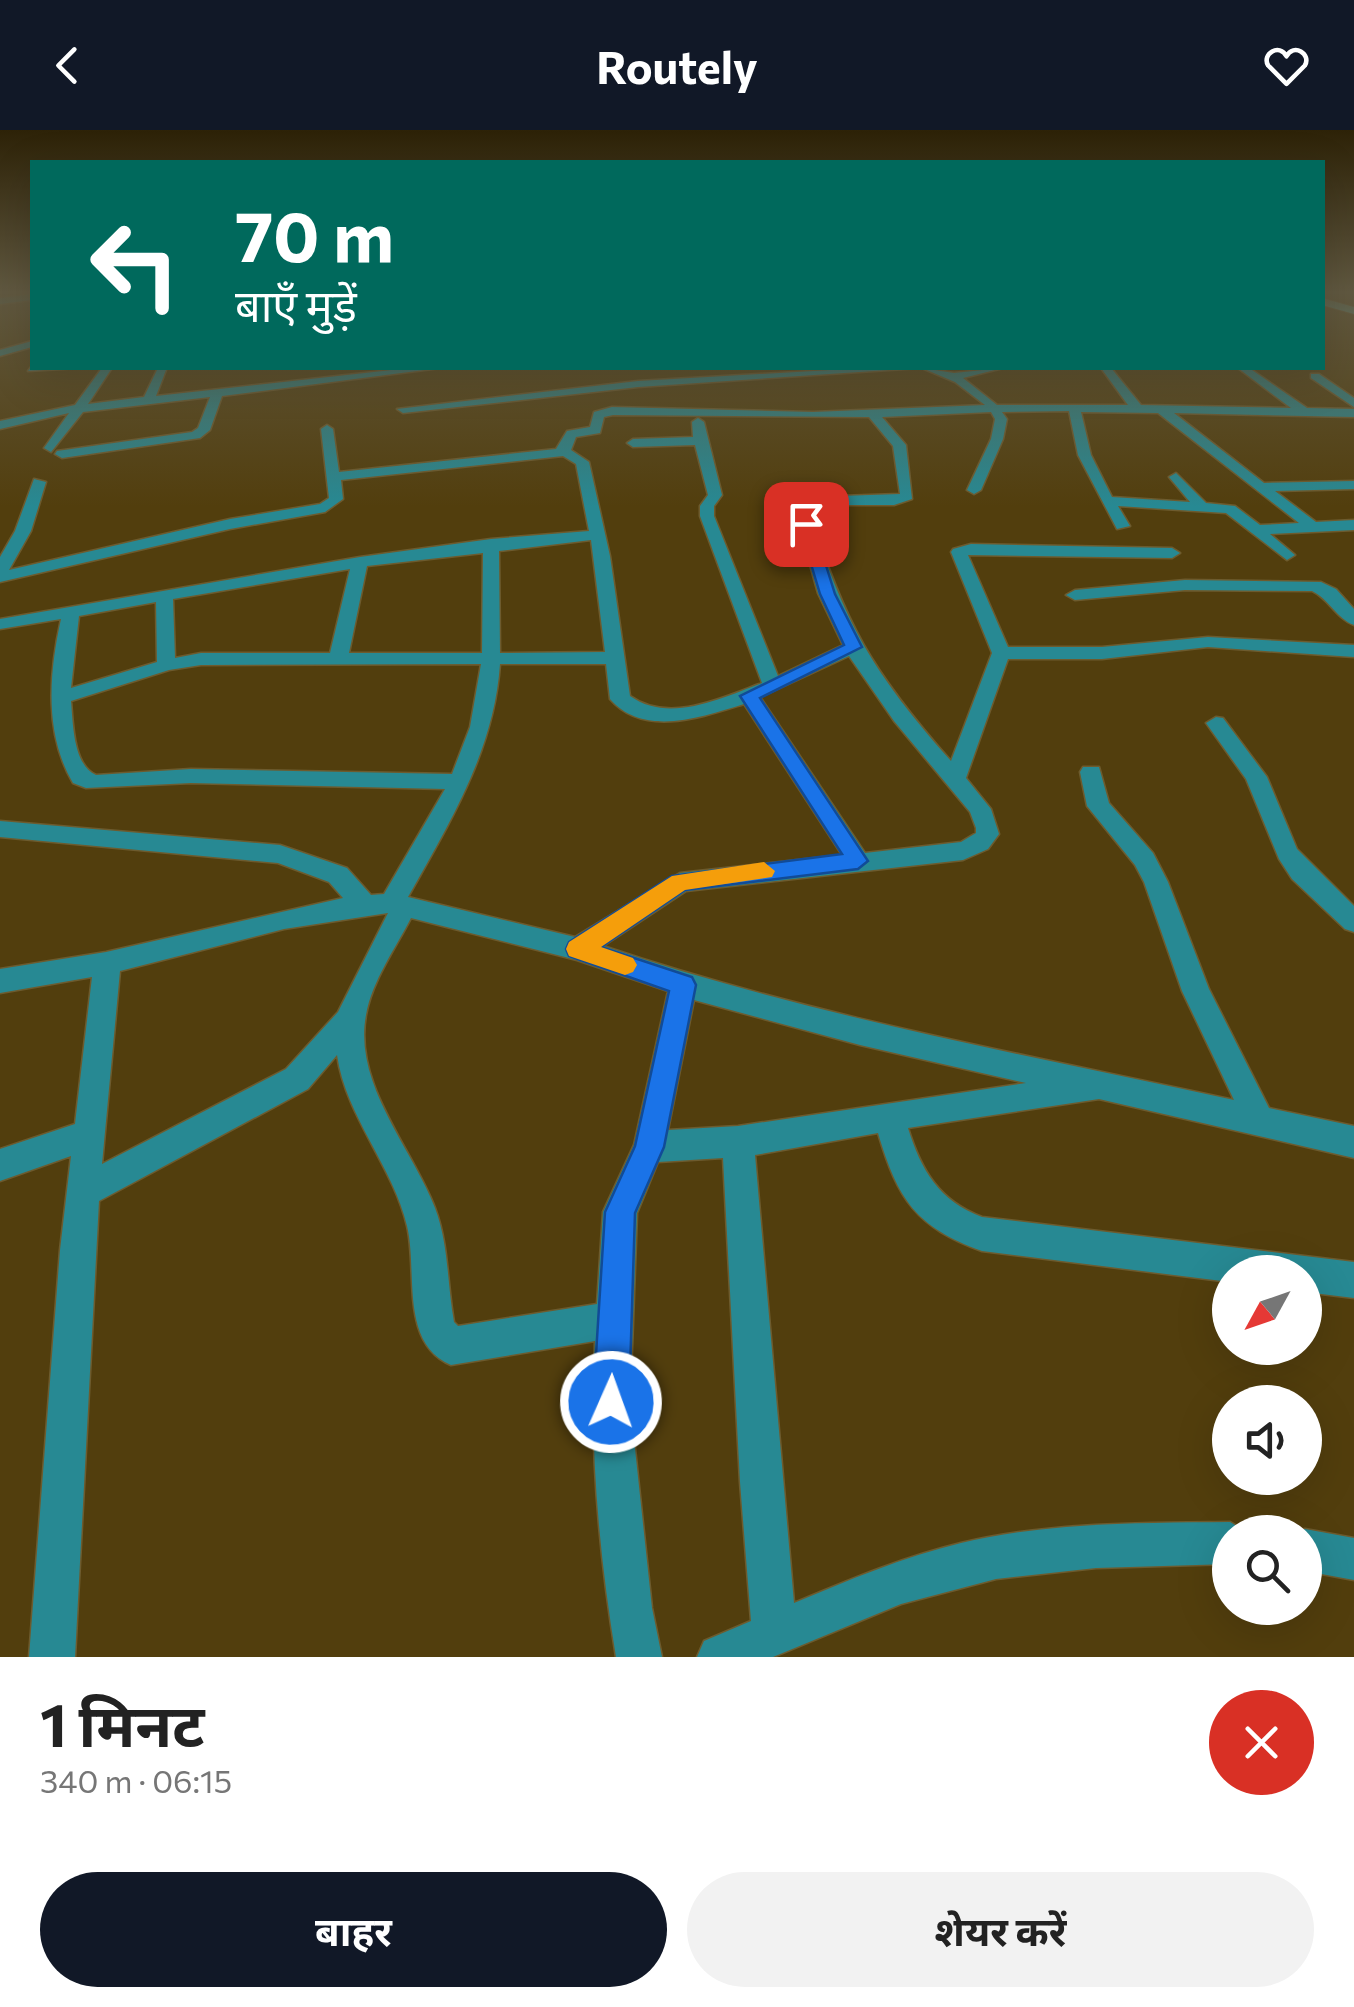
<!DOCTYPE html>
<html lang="hi">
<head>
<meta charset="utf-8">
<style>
	body { margin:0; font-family:Commissioner,"Noto Sans Devanagari",sans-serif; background:#f2f2f2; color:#222; height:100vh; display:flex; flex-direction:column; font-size:38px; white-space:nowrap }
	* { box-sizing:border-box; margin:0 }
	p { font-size:32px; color:#767676 }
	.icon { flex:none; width:55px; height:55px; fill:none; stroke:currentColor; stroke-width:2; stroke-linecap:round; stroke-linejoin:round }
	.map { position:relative; height:1527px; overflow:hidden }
	.side { display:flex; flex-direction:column; background:#fff; flex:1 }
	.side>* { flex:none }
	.top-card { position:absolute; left:30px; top:30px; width:1295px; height:210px; border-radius:0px; box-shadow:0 10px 40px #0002; background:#00695c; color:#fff; overflow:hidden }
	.needle { width:65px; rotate:230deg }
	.tools { position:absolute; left:1212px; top:1125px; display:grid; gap:20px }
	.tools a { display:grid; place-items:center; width:110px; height:110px; border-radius:50%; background:#fff; box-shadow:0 10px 40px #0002; font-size:50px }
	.pin { position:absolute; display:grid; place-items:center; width:85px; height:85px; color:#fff; margin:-42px; border-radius:20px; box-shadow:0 5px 15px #0006 }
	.me { position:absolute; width:110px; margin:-55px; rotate:2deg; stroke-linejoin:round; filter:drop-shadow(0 0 8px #0008) }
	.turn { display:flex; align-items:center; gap:35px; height:210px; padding:0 40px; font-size:45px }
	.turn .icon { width:130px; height:130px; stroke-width:2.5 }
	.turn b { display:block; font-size:70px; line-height:85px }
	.round { display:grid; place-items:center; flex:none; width:105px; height:105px; border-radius:52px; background:#f2f2f2 }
	.overview { display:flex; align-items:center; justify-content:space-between; height:170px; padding:0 40px }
	h1 { font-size:60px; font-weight:700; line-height:75px }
	.cta { display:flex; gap:20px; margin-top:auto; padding:20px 40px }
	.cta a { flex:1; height:115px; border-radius:60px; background:#111827; color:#fff; font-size:40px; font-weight:700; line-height:115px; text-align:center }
	.cta a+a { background:#f2f2f2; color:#222 }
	header { display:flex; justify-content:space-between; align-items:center; height:130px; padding:0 40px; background:#111827; color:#fff; font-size:45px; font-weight:700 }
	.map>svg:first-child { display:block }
</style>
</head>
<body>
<header><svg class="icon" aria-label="back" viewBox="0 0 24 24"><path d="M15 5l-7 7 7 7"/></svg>Routely<svg class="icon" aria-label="heart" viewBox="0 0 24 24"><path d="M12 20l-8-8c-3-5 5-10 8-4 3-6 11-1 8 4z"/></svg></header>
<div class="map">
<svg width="1354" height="1527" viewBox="0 0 1354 1527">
	<rect width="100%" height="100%" fill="#523e0d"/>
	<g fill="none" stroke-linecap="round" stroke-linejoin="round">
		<!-- minor casing -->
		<g stroke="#6d5b2e" stroke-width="3">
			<path id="minor" d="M32,164V170L0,174V168Z
				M32,211V217L0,226V220Z
				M32,236V238H77L28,241Z
				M102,238H112L88,274L144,267L158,238L166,240L156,266L410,238H440L222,266L210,300L200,308L62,328L55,324L57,321L192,302L198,298L210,267L83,282L51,322L44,318L69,283L0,299V291L75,275Z
				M866,238H919L638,257L403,283L397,279L638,251Z
				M922,238L954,243L1003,238L963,248L997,275H1128L1101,238H1111L1141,275L1291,278L1238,238H1249L1307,278L1354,279V287L1174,283L1264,353L1354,351V359L1275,361L1316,392L1354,390V400L1270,404L1295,425L1287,430L1226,383L1118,376L1130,396L1117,399L1078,325L1069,281L1002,282L1007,289L1003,309L981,360L974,364L967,360L991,309L995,289L991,282L882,287L906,315L912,369L894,375H813L809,379C843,492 873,543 951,631L992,523L951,422L953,419L971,414L1172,418L1180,423L1172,428L968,425L1008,517H1102L1208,507L1354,515V527L1208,517L1102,529H1008L966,648L991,679L999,704L988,719L963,730L686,761L603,816C808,885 1022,924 1234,970L1182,861L1144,752L1135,735L1087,676L1080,642L1083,637H1099L1109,673L1153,723L1168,752L1209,859L1269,978L1354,996V1028L1099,969L908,998C921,1040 939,1071 982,1087L1354,1132V1168L1305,1162V1142H1230V1152L982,1121C916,1097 898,1070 878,1003L755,1025L794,1473C849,1450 903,1427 961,1413C1049,1392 1140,1393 1230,1392L1247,1402H1230V1434L1096,1438L996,1449L901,1474L773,1527H697L704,1511L751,1491L740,1352L723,1028L658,1032L637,1083L630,1272L652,1478L662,1527H616C599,1424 589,1315 595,1211L451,1235C399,1213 418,1141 407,1096C393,1036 346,987 337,925L308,959L99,1071L75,1527H29L60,1120L71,1026L0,1051V1019L75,994L92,847L0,863V839L106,822L343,768L329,752L278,733L0,707V691L280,715L347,738L371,765L384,764L445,659L191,653L86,658L73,653C44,604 49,543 61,489L0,499V489L360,427L491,409L589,401L576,334L563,326L341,350L343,369L325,382L230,399L0,452V427L15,401L34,349L46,352L31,401L9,440L230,389L320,374L329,368L321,299L327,295L333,299L339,342L556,319L567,301L590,297L594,282L612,277L813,282L985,275L955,252ZM1081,282L1158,283L1299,393L1260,395L1235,376L1206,373L1176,343L1169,347L1190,372L1112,367L1091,325ZM613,285L869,287L893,316L900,364L809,367L794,378L818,463L843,515L778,546L714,386V376L722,365L704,292L698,288L692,292L693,307L633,309L627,313L633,317L695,315L708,365L700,376V386L762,553C722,568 669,594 630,566L610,426L589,332L571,320L576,307L600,303L604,287ZM591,410L605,522L500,523L499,421ZM483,423L482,523H349L367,436ZM350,439L330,523H201L175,528L173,469ZM156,472L157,532L71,558L79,486ZM849,526L894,591L970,682L976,698V703L961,712L865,723L760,567ZM481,534L470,597L452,644L191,639L96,645C73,635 73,593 71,571L169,540L201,535ZM500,534H606L610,569C644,608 702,587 744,574L842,725L680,743L575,807L408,767C450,692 494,621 500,534ZM388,783L338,882L286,939L102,1034L120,841L284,799ZM411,788L577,830L668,861L634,1015L603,1082L597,1174L458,1196L454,1192C447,1154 449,1115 435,1078C412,1018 353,954 366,885C372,851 395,819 411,788ZM694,870L860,915L1026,953L738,996L668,1000Z
				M1311,244H1319L1354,268V277L1311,248Z
				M1185,450L1321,452L1336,459L1354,479V495C1337,489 1329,469 1312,461L1185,460L1075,470L1066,465L1075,460Z
				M1216,587L1223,588L1267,647L1297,719L1354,776V802L1345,799L1292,749L1279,729L1246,649L1206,593Z
				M1305,1399L1354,1408V1450L1305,1441V1402H1296Z"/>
		</g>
		<!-- highway casing -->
		<g stroke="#6d5b2e" stroke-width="2">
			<path id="highway" d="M1322,168L1354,177V184L1322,175Z"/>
		</g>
		<!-- minor -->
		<use href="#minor" fill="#278993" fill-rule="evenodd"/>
		<!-- highway -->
		<use href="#highway" fill="#54dbeb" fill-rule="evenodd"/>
	</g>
	<!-- sky -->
	<linearGradient id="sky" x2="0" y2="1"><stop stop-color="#2d2207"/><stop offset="0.43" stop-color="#605840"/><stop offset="1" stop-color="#605840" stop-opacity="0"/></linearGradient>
	<rect width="1354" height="377" fill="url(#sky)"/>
	<!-- route -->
	<path fill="#1a73e8" stroke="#114b97" stroke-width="2.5" d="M806,390L813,394L835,464L862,517L760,568L868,731L858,739L685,760L601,817L692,847L696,855L664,1017L635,1083L629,1272L623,1284L611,1290L599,1284L593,1272L605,1082L635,1016L669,861L569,826L566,819L569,812L672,746L842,724L740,566L844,515L820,464L799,394Z"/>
	<!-- slow -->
	<path fill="#f59e0b" d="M764,732L775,741L772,747L685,760L601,817L633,828L637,835L633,842L625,845L569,826L566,819L569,812L672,746Z"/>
</svg>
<div class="tools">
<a><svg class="needle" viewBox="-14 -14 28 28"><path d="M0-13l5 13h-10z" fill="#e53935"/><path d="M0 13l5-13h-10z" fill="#767676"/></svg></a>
<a><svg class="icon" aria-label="sound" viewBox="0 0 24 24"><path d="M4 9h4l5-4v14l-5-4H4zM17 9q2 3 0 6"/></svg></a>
<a><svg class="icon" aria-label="search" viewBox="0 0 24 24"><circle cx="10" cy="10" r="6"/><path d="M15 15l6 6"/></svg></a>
</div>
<div class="pin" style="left:806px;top:394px;background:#d93025"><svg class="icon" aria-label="arrive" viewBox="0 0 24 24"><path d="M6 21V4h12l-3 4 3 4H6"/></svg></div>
<svg class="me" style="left:611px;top:1272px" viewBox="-20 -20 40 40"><circle r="17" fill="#1a73e8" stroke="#fff" stroke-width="3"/><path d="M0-11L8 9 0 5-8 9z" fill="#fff"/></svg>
<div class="top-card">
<div class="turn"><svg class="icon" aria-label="left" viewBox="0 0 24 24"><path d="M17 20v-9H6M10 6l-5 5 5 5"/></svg><div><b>70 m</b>बाएँ मुड़ें</div></div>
</div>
</div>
<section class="side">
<div class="overview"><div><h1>1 मिनट</h1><p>340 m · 06:15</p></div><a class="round" style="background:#d93025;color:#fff"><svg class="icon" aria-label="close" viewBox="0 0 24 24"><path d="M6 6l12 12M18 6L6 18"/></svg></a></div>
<div class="cta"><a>बाहर</a><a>शेयर करें</a></div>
</section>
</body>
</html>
